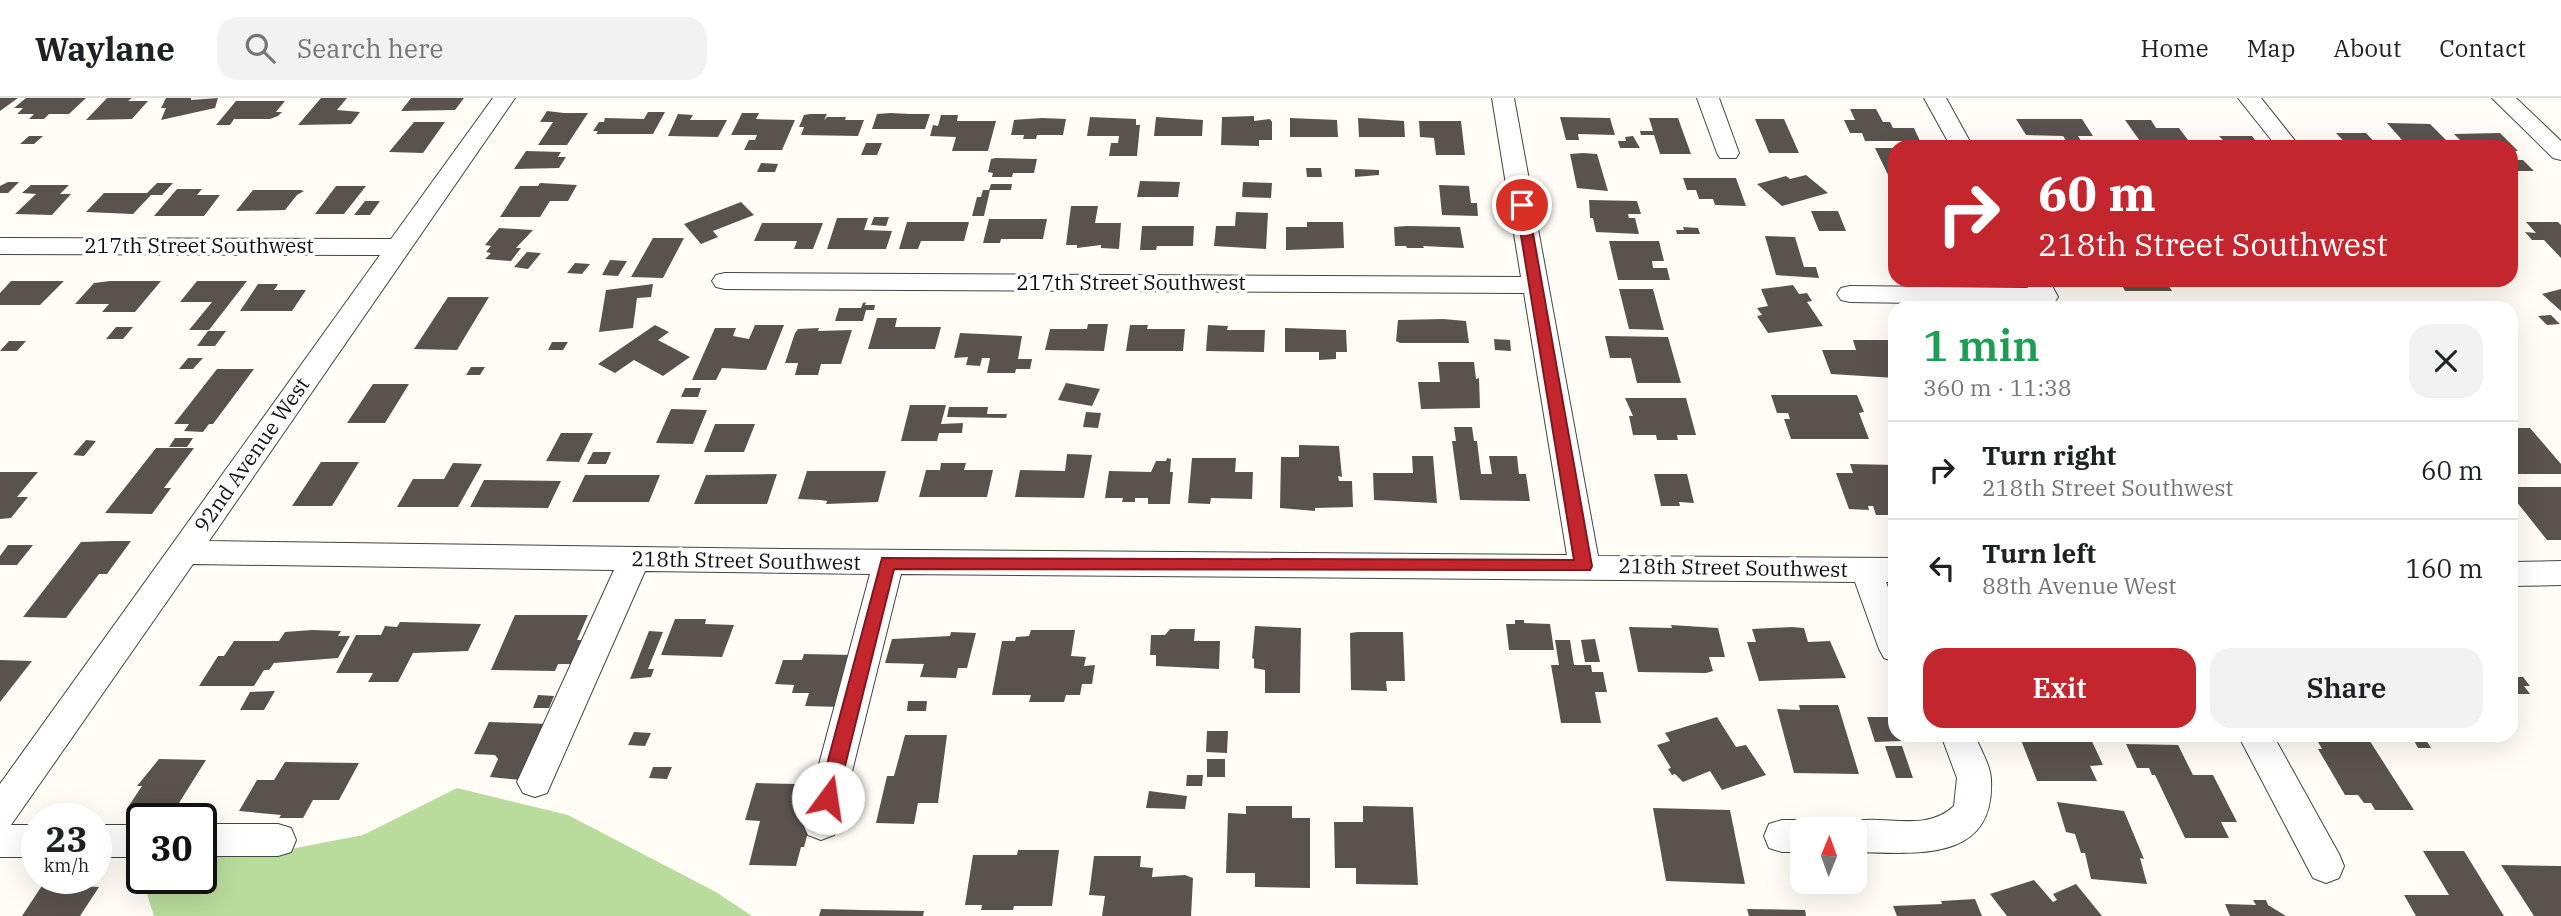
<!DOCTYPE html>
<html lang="en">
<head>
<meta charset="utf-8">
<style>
	body { margin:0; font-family:"IBM Plex Serif",serif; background:#f2f2f2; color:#202124; height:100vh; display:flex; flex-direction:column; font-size:26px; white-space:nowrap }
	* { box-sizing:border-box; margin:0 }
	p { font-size:23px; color:#757577 }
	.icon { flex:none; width:38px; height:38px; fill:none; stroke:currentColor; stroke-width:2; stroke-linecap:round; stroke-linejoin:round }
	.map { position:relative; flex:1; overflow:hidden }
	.drawer { position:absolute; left:1888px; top:203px; width:630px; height:441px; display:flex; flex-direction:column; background:#fff; border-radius:21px; box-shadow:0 7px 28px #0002 }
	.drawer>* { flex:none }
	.hud { position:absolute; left:1888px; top:42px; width:630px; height:147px; border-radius:21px; box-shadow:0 7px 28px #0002; background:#c4262e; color:#fff; overflow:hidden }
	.needle { width:46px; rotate:1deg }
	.fabs { position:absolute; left:1790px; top:719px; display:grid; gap:14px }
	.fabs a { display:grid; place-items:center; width:77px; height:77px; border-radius:14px; background:#fff; box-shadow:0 7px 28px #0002; font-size:35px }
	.speed { position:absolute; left:21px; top:705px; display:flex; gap:14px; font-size:35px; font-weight:700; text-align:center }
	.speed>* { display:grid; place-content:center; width:91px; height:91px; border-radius:50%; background:#fff; box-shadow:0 7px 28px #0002; line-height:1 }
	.speed small { font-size:18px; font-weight:400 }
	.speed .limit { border:4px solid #111; border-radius:10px; background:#fff; color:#111 }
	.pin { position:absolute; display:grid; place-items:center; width:60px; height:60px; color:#fff; margin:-30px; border:4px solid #fff; border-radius:50%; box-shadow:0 2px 7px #0007 }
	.me { position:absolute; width:77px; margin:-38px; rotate:14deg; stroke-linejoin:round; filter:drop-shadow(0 0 5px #0008) }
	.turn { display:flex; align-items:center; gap:24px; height:147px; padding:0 35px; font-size:32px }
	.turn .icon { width:91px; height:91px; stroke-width:2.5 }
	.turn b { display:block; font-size:49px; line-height:60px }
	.round { display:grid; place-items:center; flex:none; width:74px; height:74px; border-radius:21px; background:#f2f2f2 }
	.overview { display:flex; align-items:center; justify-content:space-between; height:119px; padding:0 35px }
	h1 { font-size:42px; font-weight:600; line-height:52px; color:#1e9e55 }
	.cta { display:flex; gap:14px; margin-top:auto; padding:14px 35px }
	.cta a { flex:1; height:80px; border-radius:21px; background:#c4262e; color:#fff; font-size:28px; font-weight:600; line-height:80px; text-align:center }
	.cta a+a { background:#f2f2f2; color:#202124 }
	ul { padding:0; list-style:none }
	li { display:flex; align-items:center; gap:21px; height:98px; padding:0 35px; border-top:2px solid #e0e0e0 }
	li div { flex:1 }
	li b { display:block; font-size:26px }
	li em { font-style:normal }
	header { display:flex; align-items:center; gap:42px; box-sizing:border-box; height:98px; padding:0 35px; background:#fff; border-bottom:2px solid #e0e0e0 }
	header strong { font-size:33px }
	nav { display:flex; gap:38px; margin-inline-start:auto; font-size:24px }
	.search { width:490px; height:63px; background:#f2f2f2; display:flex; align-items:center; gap:18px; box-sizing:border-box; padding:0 24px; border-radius:21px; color:#757577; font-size:26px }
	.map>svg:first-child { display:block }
</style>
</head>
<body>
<header>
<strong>Waylane</strong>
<div class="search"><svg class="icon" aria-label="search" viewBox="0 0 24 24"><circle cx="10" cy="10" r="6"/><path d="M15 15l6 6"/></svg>Search here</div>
<nav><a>Home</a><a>Map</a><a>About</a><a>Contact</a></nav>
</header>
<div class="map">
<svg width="2561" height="818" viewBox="0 0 2561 818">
	<rect width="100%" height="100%" fill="#fffdf5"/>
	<!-- forest -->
	<path fill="#b9dc9c" d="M457,690L568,717L716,794L752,818H154L142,781L201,780V751L254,758L363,737Z"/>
	<!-- building -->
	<path fill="#5a524d" d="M0,0H18L0,13Z
		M26,0H86L69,16H49L44,21H29L34,16H17L23,10H14Z
		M107,0H132L128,3H148L132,21L86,22Z
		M166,0H191V2L218,0L215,10L161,22L166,10H161Z
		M321,0H347L337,12L360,14L351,26L298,27Z
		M411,0H464L455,12L401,13Z
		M236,3H285L276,14H282L278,18L270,21H234L230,27H216Z
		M1850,11H1876L1883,24H1890L1893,30H1914L1920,43H1865L1862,35H1850L1844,22H1855Z
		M547,13L564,15H588L567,47H538L553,24H540Z
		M648,14H665L653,36H596L598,33H593L599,24H604L605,20L644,21Z
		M742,15H759L756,21L795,22L782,52H744L749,42H755L757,37H731Z
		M891,15L910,16H930L925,31H872L877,16Z
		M678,16L693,17L690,22H727L718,39L668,38Z
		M810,16H827L824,22L827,19H846L845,22H864L858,38L801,37L804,29H799L804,17Z
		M941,17H958L957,23H996L988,53H952L956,39L930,38L933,27L938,28Z
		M1254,18V23L1270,21L1272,24V42H1259V48L1221,47L1222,19Z
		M1090,19L1136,21V27H1140L1137,58H1109L1111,45H1118L1119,38H1087Z
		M1156,19L1203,22L1202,38H1154Z
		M1560,19L1610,20L1615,37L1578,36L1579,42H1566Z
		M1042,20L1066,21L1063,37H1037L1036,41H1023L1024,37H1011L1014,22Z
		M1290,20L1337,22L1338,39H1290Z
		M1358,20L1404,23L1405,39H1359Z
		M1649,20H1678L1691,56H1660L1654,37H1641L1640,33H1653Z
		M1755,21H1784L1799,55H1769Z
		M2016,21H2082L2093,38H2078L2083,46L2068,45L2063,38L2026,37Z
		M2125,22H2151L2156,30H2179L2191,46H2142Z
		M1419,23H1461L1465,57H1436L1434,40L1420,39Z
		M414,24H445L423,55L389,54Z
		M2387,25L2430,26L2446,42H2402Z
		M2336,35H2366L2379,49H2349Z
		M2500,35L2518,53H2511V49H2467L2454,36Z
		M29,38H43L34,46H20Z
		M1633,38L1640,50H1620L1618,43H1626L1625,39Z
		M2219,38H2252L2259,47L2213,49L2207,43H2224Z
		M866,45H882L877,57H861Z
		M1875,50H1895V83H1891Z
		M526,53L561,54L558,59H566L559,70L514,71Z
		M1583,55L1597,56L1608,93L1577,90L1570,56Z
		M991,61L996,60L1037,61L1034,75H1013L1012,79H992L993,75L988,74Z
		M2511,62H2523L2534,73H2511Z
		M761,65L778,66L775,74H757Z
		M1306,70H1321L1322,79H1307Z
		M1355,71L1379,72V77L1355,79Z
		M1806,77L1828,95L1782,108L1757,86L1786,78L1790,81Z
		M1683,80H1736L1746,108L1715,107L1713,101H1699L1696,92H1687Z
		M1140,83L1180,84L1178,99H1137Z
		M8,84H19L8,95H0V88Z
		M1243,84L1272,85L1271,100L1242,99Z
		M157,85H173L162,97H151L133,116L86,114L104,95H147Z
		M540,85L577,87L568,103H550L540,119H500L520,88H538Z
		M991,86H1012L1011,92H989Z
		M31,87H69L60,96H71L52,117L15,116L36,96L22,95Z
		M1439,87L1469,88L1471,105H1477L1478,118L1442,117Z
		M336,88H366L344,116H315Z
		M177,91H202L197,97H220L204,118H154Z
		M253,92H301L304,93L297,97L285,112L236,113Z
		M983,92H990L984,118H972L977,99H981Z
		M1589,102L1637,103L1641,116H1628L1629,120H1635L1639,136L1596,134L1593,120H1590Z
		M365,103H380L370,117H354Z
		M741,104L754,117L713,133L718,139L701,146L684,126Z
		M1071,108H1098L1095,125H1121L1119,151L1101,150V147L1077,150V147H1066Z
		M1811,113H1838L1846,133H1819Z
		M1236,114L1268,115L1266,151L1214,148L1216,128H1235Z
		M874,119H889L886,128L871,127Z
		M837,120H868L864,132L892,133L886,151H827Z
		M989,121H1047L1043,141H1001L1000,145H983Z
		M907,124H969L964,143H921L918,151H899Z
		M1307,124H1343L1344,150L1286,152V129H1307Z
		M2526,124H2558L2561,127V160L2544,142H2532L2525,134L2536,135Z
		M762,125H823L813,151H794L797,143H754Z
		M1142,128H1194L1193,148H1157L1156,152H1140Z
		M1407,128L1460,129L1464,150L1423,148L1424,150H1407L1406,148H1395L1394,129Z
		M1683,129L1698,130L1700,136H1677L1676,132H1684Z
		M499,130L533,132L516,150H521L511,163L485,161L491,155L486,154L491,148L485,147Z
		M1765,138L1795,139L1804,169H1816L1819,180L1776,177Z
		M653,140H684L663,180L631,179Z
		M1609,143H1659L1664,163H1652L1653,170H1667L1670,182H1618Z
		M527,154L541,155L528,171L514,169Z
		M610,162L627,163L618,178L602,177Z
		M575,165L590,166L582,176L567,175Z
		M2119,182H2165L2172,193H2125Z
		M11,183H64L40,207H0V195Z
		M110,183H161L135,214H102L109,206H75L94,185Z
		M197,183H247L209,232H189L212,204H180Z
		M258,186H278L274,192H306L292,213H240Z
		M653,186L651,199L637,200L633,230L599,234L606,192Z
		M1793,187L1799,196L1807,195L1812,203L1807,204L1823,228L1768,235L1757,218L1762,217L1757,210L1768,208L1761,191Z
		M1619,191H1653L1664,232L1629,231Z
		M2561,191V213L2542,196Z
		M448,199H489L457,252L414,251Z
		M2165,203L2226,205L2229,210H2169Z
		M866,204L865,207H875L874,212H866L863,223H835L839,210H861L863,205Z
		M2348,204H2428L2434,210H2353Z
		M2551,217L2560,226L2547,227L2538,218Z
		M877,220H897L895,229H941L935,251H868Z
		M1443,221L1466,223L1469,245H1400L1396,243L1398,222Z
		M1088,226H1108L1104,253L1045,252L1050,231H1087Z
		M655,227L669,234L658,242L690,259L663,278L634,262L615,275L598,266Z
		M755,227H784L766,272L722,270L716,282H692L715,230H736L733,238L749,241Z
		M1130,227H1148L1147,231H1185L1183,253H1126Z
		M1208,227L1228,228L1227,232H1265L1264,254L1206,253Z
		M116,229H133L123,241H106Z
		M819,230L818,233L852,232L841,266H821L818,277H795L798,265H785L795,235L798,231Z
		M1285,230L1346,232L1347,254H1336V261L1319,262V254H1285Z
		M208,233H226L215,248H197Z
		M960,235L1022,238L1018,261H1032L1030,271H1016L1015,275H987L990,260H982L980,268L966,267L968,259L954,260Z
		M1605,238L1668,239L1681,285H1637L1631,260H1610Z
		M1494,241L1510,242L1511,253L1495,252Z
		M1853,242H1890L1895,255V280L1831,276L1822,252H1856Z
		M9,243H26L17,253H0Z
		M552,244H568L563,252H548Z
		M188,260H203L193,271H179Z
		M1438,264H1474L1476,281L1479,280L1480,310L1421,311L1418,284H1440Z
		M471,269H485L480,277H466Z
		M217,271H254L213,326H209L203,334L184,333L189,326H174Z
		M1066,285L1100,291L1092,308L1058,302Z
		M373,286H409L385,325H347Z
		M685,290H701L698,299H681Z
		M1771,297H1857L1864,314L1859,315L1869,341H1791L1784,321H1790L1788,315H1777Z
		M1625,300H1686L1696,337H1677L1678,342H1657L1656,337H1633L1629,318H1633Z
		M910,307H946L941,326L963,325L962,335H939L937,343H901Z
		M949,309H988L987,316H1007L1006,320L947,319Z
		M671,311L707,312L693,346L656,345Z
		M1086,314L1101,315L1098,330L1083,329Z
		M715,326H755L744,354H704Z
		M1454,329H1472L1474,343H1477L1481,376H1492L1489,358H1517L1519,376H1526L1530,403L1460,402L1452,343H1456Z
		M2511,330H2530L2561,366V376H2517L2511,368Z
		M561,335H593L579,364L546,363Z
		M175,340H193L187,349H169Z
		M86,342L96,343L84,358L73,357Z
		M1299,347L1339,348L1342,379L1338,378L1339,383H1352L1353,409L1315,410V413L1280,410L1281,359H1299Z
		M156,350H194L164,390H171L152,416L105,415Z
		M593,354H611L606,366H587Z
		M1067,356L1092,357L1084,400L1015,399L1020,372L1065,373Z
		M1412,358H1433L1437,405L1374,402L1373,375H1413Z
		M1167,360L1171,361L1170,374H1173L1170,406H1148V400H1135V404H1122L1123,400H1105L1109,373L1151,374L1156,363H1166Z
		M1192,360H1236L1235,374H1253L1252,401L1211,400L1210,406L1188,405Z
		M321,364H359L332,408H292Z
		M453,365L482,366L458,409H397L413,381H444Z
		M941,365H966L964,372H993L987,399H919L926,372H940Z
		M1850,366L1895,367V417H1876L1873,408H1868L1869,412L1849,411L1836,375H1853Z
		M807,373H886L878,404L826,406L827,403L820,402L798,401Z
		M0,374H38L17,399H28L11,420L0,421Z
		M777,376L767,406H694L706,377Z
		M1654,376H1687L1694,405L1679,404L1680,408H1661Z
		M585,377H660L649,404H572Z
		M484,382L561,383L548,410L470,409Z
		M2511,389H2561V442H2547L2516,403H2511Z
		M113,443H131L107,476H99L66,520L23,519L81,444Z
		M8,447H33L17,467H0V458Z
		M515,517H588L577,542H582L572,566H558L555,573L491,572Z
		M675,521H706L705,526L734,527L722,559L661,557Z
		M1515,522H1524V525L1550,526L1554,552H1509L1506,526H1515Z
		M400,524L481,526L468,553L413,555L398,584H368L373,575H336L356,537H381L385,528L397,529Z
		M1671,527L1718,530L1725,559H1709L1713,573L1706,575L1638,574L1629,529L1672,530Z
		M1255,528L1301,530L1300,595H1265V572L1254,570V561L1252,560Z
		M1792,529L1804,530L1808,544L1830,543L1846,580L1759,583L1747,544H1756L1752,531Z
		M1170,531H1195L1194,543H1220L1219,571L1156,568V557H1150L1151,537H1165Z
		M312,532L341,533L338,538H350L338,560L274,565L269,572H264L254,588H199L218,558H224L234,543H279L285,534Z
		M1031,532H1075L1071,558L1086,559L1084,568L1095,567L1092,586H1082L1080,597H1066L1064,604H1029L1031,597H992L1002,543H1015L1016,539L1029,538Z
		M649,533L663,534L648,571H654L651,579L630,581Z
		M951,534L976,535L967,570H958L956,580L920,579L924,566L885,565L892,541L950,538Z
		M1358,534H1403L1405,583H1386L1387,593L1351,592L1350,535Z
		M1595,541L1600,564H1585L1581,542Z
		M1555,542H1570L1574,567H1591L1592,574H1603L1607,594H1595L1601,625H1561L1551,567H1559Z
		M804,556L854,557L842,609L805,608L809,595H792L794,587L775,586L783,562H802Z
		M0,562L32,563L0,604Z
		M2511,570L2517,579H2523L2530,588H2524L2530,596H2511Z
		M275,593L264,612H240L250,594Z
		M538,597L554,598L549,610H533Z
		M908,603H927L926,613H907Z
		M1799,607H1838L1859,676L1794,675L1777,611L1800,612Z
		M1717,619L1736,649L1746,647L1766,677L1722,692L1710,673L1683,684L1675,676L1672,677L1668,671L1671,670L1657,647L1670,643L1665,635Z
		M1867,619H1893L1895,637H1900L1902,643L1875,644Z
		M489,624L550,626L520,682L490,679L498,661L495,657L474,656Z
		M1207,633H1228L1227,655L1206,654Z
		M634,634L651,635L645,648L628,647Z
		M905,637H947L938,705H918L914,726L876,725L887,678H894Z
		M2019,637H2089L2103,667L2090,668L2097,683H2037Z
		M2314,637H2366L2414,712H2375L2371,705H2364L2358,697H2345L2318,651H2322Z
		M2411,637H2423L2431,650H2418Z
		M2126,646L2178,647L2193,677H2213L2237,724H2221L2229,740H2185L2155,677H2152L2149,670H2137Z
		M1885,648H1902L1913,680H1896Z
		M159,661L206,662L174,713L126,712L142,688H137Z
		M1207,661H1225V679H1207Z
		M285,664L359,665L339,702H313L303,720H279L281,717L239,713L257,682H274Z
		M653,669H672L667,681L649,680Z
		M1187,677H1203L1202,688H1186Z
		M756,685L795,686L793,694H819L804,749H801L796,768L749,767L760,723L745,722Z
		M1149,693L1187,698L1185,711L1146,710Z
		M2057,704L2124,713L2144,761L2140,760L2147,786L2091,781L2085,755H2081L2075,736L2066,734Z
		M1246,708H1292V720H1310V790L1255,789V775H1226L1228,715L1246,716Z
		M1363,708L1413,709L1418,787L1356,786V770H1335L1334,724H1363Z
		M1653,710L1730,712L1745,786L1666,783Z
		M1018,752H1059L1052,808H1014L1013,812H981L982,807H965L973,757H1017Z
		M2423,753H2464L2504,818H2416L2404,797H2449Z
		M1094,758H1141L1140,769L1153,770L1152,779L1185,777L1193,780L1191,818H1102L1105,798L1089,797Z
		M2501,767L2561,768V818H2534Z
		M47,780H85L80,788L99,789L80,818H22Z
		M2034,782L2053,804L2057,802L2053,796L2076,786L2102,818H2007L1990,796Z
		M1975,801L1982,818H1897L1893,808L1942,806L1941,803Z
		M2253,802H2266L2268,807L2286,818H2230L2225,806L2256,807Z
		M821,811L862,812L924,813L923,818H819Z
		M1747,811L1805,812L1806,818H1749Z"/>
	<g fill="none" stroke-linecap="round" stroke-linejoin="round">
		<!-- minor casing -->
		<g stroke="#444" stroke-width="2">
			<path id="minor" d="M493,0H515L209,443L784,451L1567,457L1524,195L725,191L716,189L712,183L716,177L725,175L1521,179L1492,0H1514L1598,458L1895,460V484H1886L1895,509V564L1884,560L1879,551L1855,484L901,476L839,726L834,737L821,742L808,737L803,726L870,476L645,473L547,695L535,699L523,695L517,684L614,472L193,466L11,727H37V759H0V686L380,157L0,156V140L391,141Z
				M1697,0H1719L1739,55L1736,60H1720L1717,55Z
				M1924,0H1946L1973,49H1951Z
				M2238,0H2261L2300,49H2277Z
				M2492,0H2516L2561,43V62L2553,60Z
				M2023,182H2049L2058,199L2054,205L2045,207L1850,204L1841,202L1837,196L1841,190L1850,188L2028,190Z
				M2561,463V487L2511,488V464Z
				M1941,637H1975C1980,651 1991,668 1991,682C1995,766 1914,755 1855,754V732H1840L1842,726C1878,713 1924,737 1954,708L1957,680Z
				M2238,637H2273L2339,756L2344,768L2339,780L2326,785L2313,780Z
				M1782,722H1802L1815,726L1817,732H1802V754H1782L1769,750L1764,738L1769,726Z
				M201,726H278L291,730L296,742L291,754L278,758H201Z
				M96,727H142V759H96Z"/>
		</g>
		<!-- minor -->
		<use href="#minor" fill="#fff" fill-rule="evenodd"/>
	</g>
	<!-- route -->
	<path fill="#c4262e" stroke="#7f191e" stroke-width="2" d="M1522,103L1528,107L1592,468L1590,472L894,471L837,700L835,706L828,708L821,706L818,700L882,460L1574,462L1516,107Z"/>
	<g text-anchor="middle" stroke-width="7" stroke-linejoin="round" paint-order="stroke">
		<!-- street labels -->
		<g font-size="21" fill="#111" stroke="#fff">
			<text x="199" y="155">217th Street Southwest</text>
			<text x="1131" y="192">217th Street Southwest</text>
			<text transform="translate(252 357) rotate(-55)" y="7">92nd Avenue West</text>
			<text transform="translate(746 463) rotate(1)" y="7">218th Street Southwest</text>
			<text transform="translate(1733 470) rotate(1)" y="7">218th Street Southwest</text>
		</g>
	</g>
</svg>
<div class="fabs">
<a><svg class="needle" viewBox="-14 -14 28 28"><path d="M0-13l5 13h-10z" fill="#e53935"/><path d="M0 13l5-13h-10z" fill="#757577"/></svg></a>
</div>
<div class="speed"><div>23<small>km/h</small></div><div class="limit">30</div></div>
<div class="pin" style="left:1522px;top:107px;background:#d93025"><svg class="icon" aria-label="arrive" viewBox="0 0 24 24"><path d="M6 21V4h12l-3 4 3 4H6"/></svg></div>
<svg class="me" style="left:828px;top:700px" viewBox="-20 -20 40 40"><circle r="19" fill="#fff"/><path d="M0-13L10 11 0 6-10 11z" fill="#c4262e"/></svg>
<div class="hud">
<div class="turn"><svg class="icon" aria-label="right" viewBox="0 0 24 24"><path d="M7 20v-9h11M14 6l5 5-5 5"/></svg><div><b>60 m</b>218th Street Southwest</div></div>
</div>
<section class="drawer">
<div class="overview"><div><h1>1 min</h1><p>360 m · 11:38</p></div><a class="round"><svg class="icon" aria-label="close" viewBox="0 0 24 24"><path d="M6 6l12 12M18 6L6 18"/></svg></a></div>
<ul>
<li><svg class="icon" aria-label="right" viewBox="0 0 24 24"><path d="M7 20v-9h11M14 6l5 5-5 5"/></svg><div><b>Turn right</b><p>218th Street Southwest</p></div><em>60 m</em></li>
<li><svg class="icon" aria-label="left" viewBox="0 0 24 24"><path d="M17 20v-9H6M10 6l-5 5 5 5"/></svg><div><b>Turn left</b><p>88th Avenue West</p></div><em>160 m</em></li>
</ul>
<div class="cta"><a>Exit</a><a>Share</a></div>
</section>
</div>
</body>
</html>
